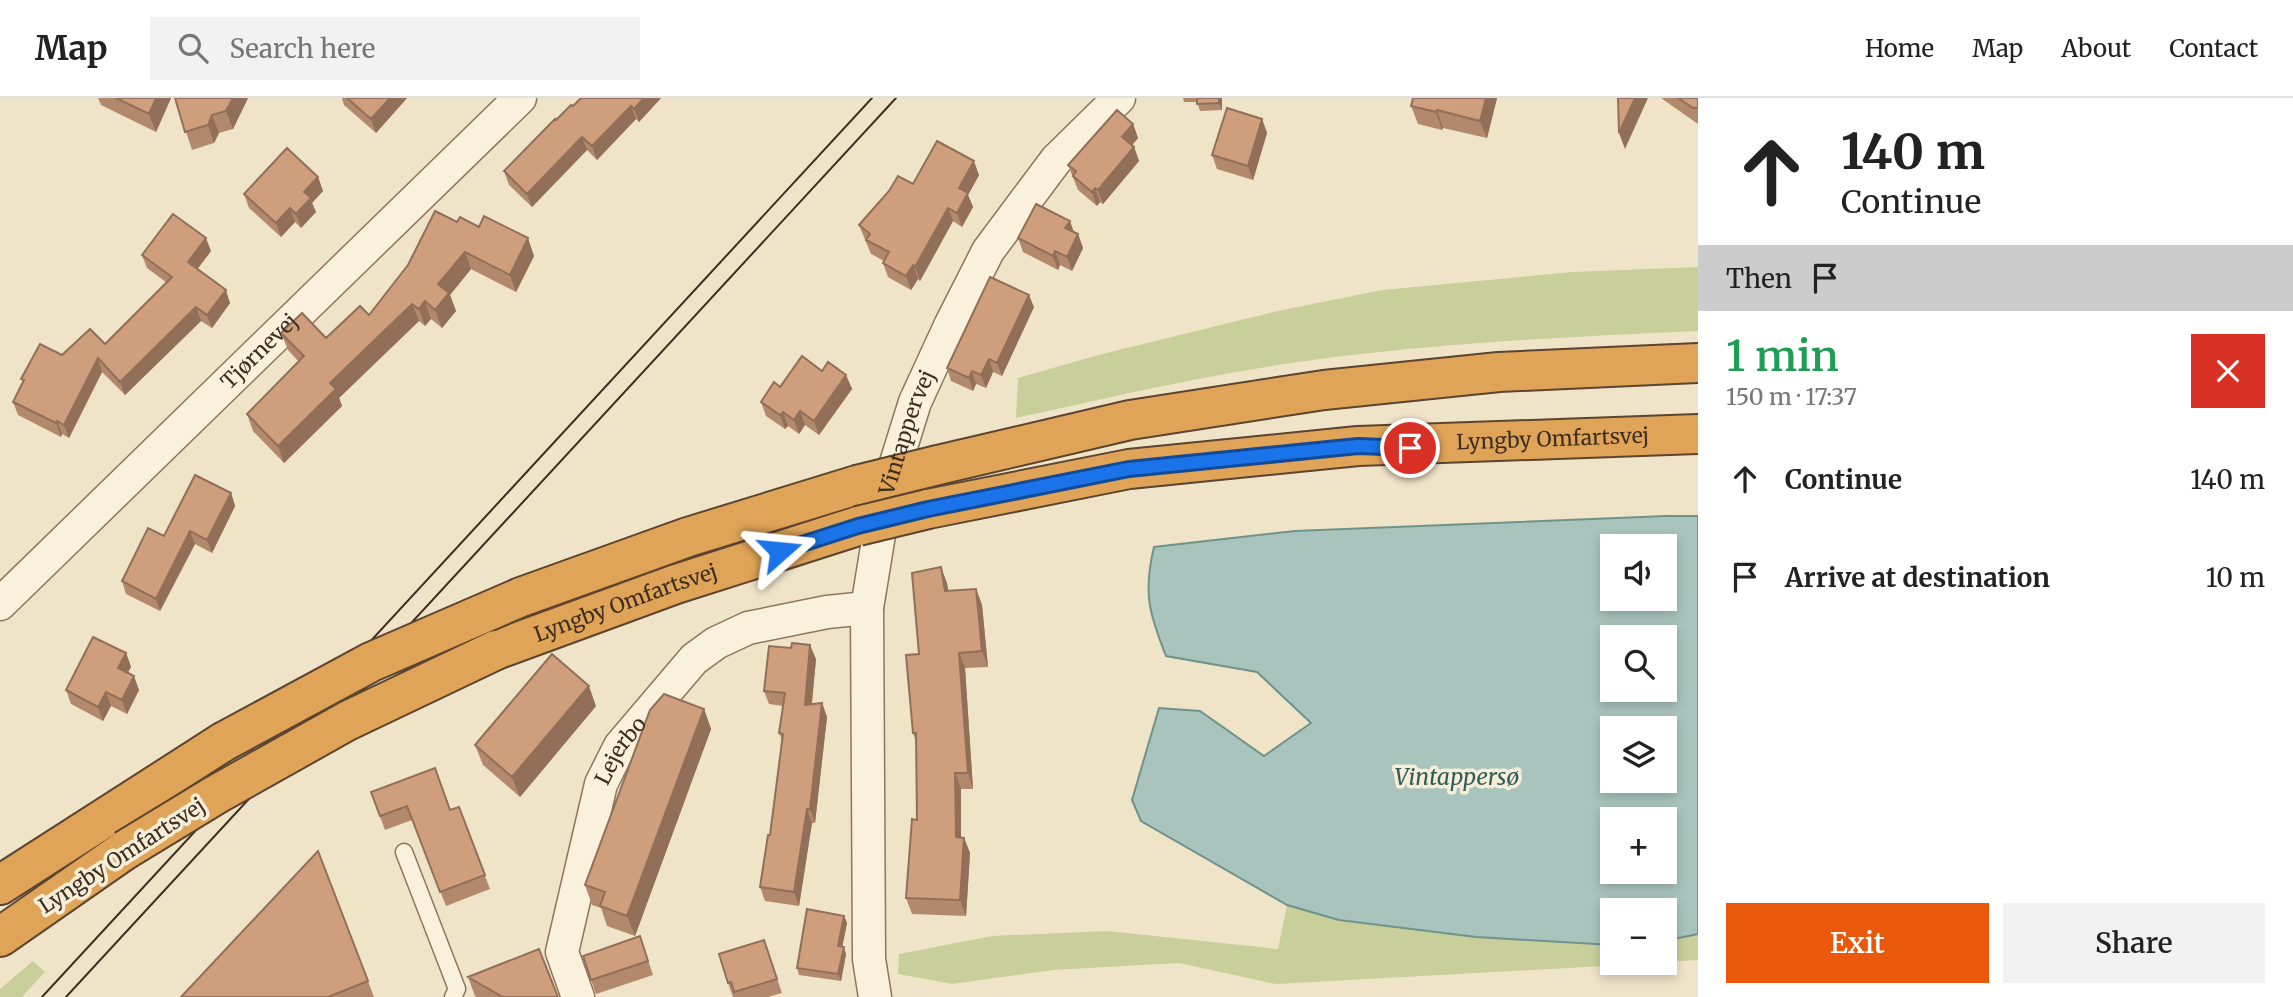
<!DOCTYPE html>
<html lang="en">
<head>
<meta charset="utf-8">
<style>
	body { margin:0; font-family:Merriweather,serif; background:#f2f2f2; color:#222; height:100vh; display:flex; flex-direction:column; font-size:26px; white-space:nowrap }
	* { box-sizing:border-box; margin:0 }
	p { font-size:23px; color:#767676 }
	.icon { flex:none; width:38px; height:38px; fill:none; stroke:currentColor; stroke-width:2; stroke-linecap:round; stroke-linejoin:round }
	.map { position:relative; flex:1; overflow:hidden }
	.details { display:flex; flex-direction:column; background:#fff; width:595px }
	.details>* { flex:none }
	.hud { background:#fff; color:#222; overflow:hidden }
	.buttons { position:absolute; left:1600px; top:436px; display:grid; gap:14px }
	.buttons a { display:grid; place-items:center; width:77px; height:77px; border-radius:0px; background:#fff; box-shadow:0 4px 10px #0003; font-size:35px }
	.pin { position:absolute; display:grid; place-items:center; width:60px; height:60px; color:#fff; margin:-30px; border:4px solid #fff; border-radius:50%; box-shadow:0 2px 7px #0007 }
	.me { position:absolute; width:77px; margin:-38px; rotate:72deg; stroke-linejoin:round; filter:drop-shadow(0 0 5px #0008) }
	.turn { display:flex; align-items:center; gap:24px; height:147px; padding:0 28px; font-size:32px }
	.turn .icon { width:91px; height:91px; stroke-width:2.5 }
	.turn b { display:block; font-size:49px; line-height:60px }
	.then { display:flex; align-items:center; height:66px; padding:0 28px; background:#0003; gap:14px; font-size:26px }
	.round { display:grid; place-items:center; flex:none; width:74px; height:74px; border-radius:0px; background:#f2f2f2 }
	.headline { display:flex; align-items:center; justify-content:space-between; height:119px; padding:0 28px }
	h1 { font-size:42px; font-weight:600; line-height:52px; color:#1e9e55 }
	.button { display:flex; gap:14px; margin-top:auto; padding:14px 28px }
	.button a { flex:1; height:80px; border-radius:0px; background:#ea580c; color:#fff; font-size:28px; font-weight:600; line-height:80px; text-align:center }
	.button a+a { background:#f2f2f2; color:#222 }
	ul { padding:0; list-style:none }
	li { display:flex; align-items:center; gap:21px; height:98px; padding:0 28px }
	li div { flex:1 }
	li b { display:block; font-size:26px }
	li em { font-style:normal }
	header { display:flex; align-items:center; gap:42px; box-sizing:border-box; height:98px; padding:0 35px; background:#fff; border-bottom:2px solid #e0e0e0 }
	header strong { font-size:33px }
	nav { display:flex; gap:38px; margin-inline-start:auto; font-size:24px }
	.search { width:490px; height:63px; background:#f2f2f2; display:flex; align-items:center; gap:18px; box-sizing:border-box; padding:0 24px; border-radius:0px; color:#767676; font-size:26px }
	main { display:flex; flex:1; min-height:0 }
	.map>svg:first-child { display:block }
</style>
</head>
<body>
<header>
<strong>Map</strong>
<div class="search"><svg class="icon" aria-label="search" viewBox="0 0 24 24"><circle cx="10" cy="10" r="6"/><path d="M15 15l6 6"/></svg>Search here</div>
<nav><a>Home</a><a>Map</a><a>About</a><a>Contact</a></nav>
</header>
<main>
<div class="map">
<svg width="1698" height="899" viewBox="0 0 1698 899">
	<rect width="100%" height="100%" fill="#f0e4c8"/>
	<!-- green -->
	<path fill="#c9cf9b" d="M1698,169V233C1589,238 1479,243 1370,255C1251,267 1133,294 1016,320L1018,280L1102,256L1278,213L1382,192L1573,174Z
		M1287,807L1339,822L1476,839L1612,847V864L1659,865L1276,886L1179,865L1053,872L952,886L898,876L899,856L992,838L1107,833L1278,851Z
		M1698,836V862L1664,864V843Z
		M33,863L45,874L22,899H0V891Z"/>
	<!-- water -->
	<path fill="#a9c4bc" stroke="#6f938a" stroke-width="2" fill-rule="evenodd" d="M1666,418H1698V836L1664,843V812H1612V847L1476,839L1339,822L1287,807L1141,723L1132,702L1159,610L1200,613L1264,658L1311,625L1257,574L1166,558C1149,515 1143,495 1154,449L1295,433ZM1612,448H1664V500H1612ZM1612,539H1664V592H1612ZM1612,630H1664V682H1612ZM1612,721H1664V774H1612Z"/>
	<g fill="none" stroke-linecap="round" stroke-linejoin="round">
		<!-- service casing -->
		<g stroke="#8d765c" stroke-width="19">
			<path id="service" d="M404,754L457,891L453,899"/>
		</g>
		<!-- minor casing -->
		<g stroke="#8d765c" stroke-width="35">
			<g id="minor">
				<path id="s1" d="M0,506L520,0"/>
				<path id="s2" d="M578,899L562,854L601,686L620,648L694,561L716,545L748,530L827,514L867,510"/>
				<path id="s3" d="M875,899L869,861L867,510L885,400L915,304L950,228L988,153L1056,62L1119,0"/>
			</g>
		</g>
		<!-- motorway casing -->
		<g stroke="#5b4430" stroke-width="42">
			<g id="motorway">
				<path d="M938,367L1130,322L1324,292L1499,274L1698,265"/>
				<path id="s4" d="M928,411L1129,371L1358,348L1698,336"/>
				<path d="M521,499L688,439L857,387"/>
				<path id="s5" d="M496,552L676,486L858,428"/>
				<path d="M0,787L223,644"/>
				<path d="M0,839L125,752"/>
			</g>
		</g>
		<!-- service -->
		<use href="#service" stroke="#faf1dc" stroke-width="16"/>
		<!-- minor -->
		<use href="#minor" stroke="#faf1dc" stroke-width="32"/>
		<!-- motorway -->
		<use href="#motorway" stroke="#e0a458" stroke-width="38"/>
		<!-- tram -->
		<path stroke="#3d2e20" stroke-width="2" d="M42,899L872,0
			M66,899L896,0"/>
		<!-- motorway-bridge casing -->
		<g stroke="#5b4430" stroke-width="42" stroke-linecap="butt">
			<path id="motorway-bridge" d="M857,387L938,367
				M858,428L928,411
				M223,644L371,564L521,499
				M125,752L217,696L347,623L496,552"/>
		</g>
		<!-- motorway-bridge -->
		<use href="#motorway-bridge" stroke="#e0a458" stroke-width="38"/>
	</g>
	<!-- wall -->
	<path fill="#b2896c" d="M98,0H171L156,34L101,7Z
		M175,0H248L233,31L219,35L214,45L192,52Z
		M342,0H407L376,35L344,7Z
		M581,0H661L639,24L636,21L597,62L587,52L532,109L509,87L504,73L556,22L573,8Z
		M1183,0H1222V12L1200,13L1197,4H1184Z
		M1413,0H1497L1487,40L1443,30L1442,32L1418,26L1411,8Z
		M1661,0H1698V26Z
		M1262,21L1267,35L1253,82L1217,71L1212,57Z
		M1133,26L1138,40L1132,47L1134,49L1139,63L1103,106L1100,104L1097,108L1078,92L1068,67Z
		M979,77L968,97L973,109L962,129L953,123L920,183L918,181L911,192L888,179L883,165L884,163L871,156L859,127L913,86Z
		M318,79L323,93L312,105L316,114L301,130L295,124L281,139L249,110L244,96Z
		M457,124L534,158L516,194L471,171L450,197L456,213L442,230L431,221L425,228L419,223L339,300L342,308L284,365L253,333L247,316L299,264L288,252L281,235L326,240L369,217Z
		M1074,134L1078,136L1083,150L1072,173L1060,167L1058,172L1023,154L1018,140Z
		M211,153L197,171L230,205L212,230L201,223L125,297L102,274L69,340L62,336L61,339L18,317L13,304L23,284L21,281L62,257L105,246L167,185L147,170L142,157Z
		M1034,209L1002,278L993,274L986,290L976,286L973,293L951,283L947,270Z
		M822,273L846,277L852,291L819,337L805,327L799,336L788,328L785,331L766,318L761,304L780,289Z
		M231,395L235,408L212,455L195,446L160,513L126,496L122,483L164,438Z
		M947,485L948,493L976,491L982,507L988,569L965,570L973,691H961V739L964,740L970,755L966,818L912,816L906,800L917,722L916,644L913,635L919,556Z
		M126,555L131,569L127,575L139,592L127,616L111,608L103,623L71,606L66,592Z
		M816,561L812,606L822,605L827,619L815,725H812L799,808L765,803L760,789L770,737L782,642L779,635L783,608L769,606L764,593Z
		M596,608L520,699L483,667L475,647Z
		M704,611L711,631L635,838L607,828L601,810L592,807L585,787Z
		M371,694L450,712L459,709L490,791L446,808L412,722L385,732Z
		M318,753L374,899H181Z
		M844,818L847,825L842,849L846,856L841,883L799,877L797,870Z
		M640,838L653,877L596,896L591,882Z
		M764,842L782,895L768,899H733L728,885Z
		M468,879L558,899H476L475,898Z"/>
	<!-- shaded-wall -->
	<path fill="#916f58" d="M156,0H171L156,34L149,16Z
		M233,0H248L233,31L226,13Z
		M390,0H407L376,35L371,21Z
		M644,0H661L639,24L634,11Z
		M1219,0H1222V12L1219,5Z
		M1486,0H1497L1487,40L1480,23Z
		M1635,0H1648L1625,51L1619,35Z
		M631,8L636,21L597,62L592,48Z
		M1437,12L1443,30L1442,32L1436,14Z
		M212,17L219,35L214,45L208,27Z
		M1262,21L1267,35L1253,82L1248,68Z
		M1133,26L1138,40L1127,53L1122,39Z
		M582,39L587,52L532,109L527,96Z
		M1134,49L1139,63L1103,106L1098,92Z
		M974,63L979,77L968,97L973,109L962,129L957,115L959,90Z
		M318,79L323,93L312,105L316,114L301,130L296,116L304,94Z
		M1095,90L1100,104L1097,108L1092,94Z
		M290,110L295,124L281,139L276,125Z
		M948,110L953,123L920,183L915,169Z
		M1070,123L1075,137L1065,130Z
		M1078,136L1083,150L1072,173L1067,159Z
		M206,140L211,153L193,177L188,164Z
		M528,140L534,158L516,194L510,177Z
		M1055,153L1060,167L1058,172L1053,158Z
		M465,154L471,171L450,197L456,213L442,230L435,212L438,186Z
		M913,167L918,181L911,192L906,178Z
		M226,192L230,205L212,230L207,217Z
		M1029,197L1034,209L1002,278L997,265Z
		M425,203L431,221L425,228L419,211Z
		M412,206L419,223L339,300L342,308L284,365L278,348L330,285Z
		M196,209L201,223L125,297L120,284Z
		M98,260L102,274L69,340L64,327Z
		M989,261L993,274L986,290L981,277Z
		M972,273L976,286L973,293L969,280Z
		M846,277L852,291L819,337L814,323Z
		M800,313L805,327L799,336L794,322Z
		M783,314L788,328L785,331L780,317Z
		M57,323L62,336L61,339L56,325Z
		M231,395L235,408L212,455L207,442Z
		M190,433L195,446L160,513L156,501Z
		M941,469L947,485L951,509L945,493Z
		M976,491L982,507L988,569L982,553Z
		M810,547L816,561L810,621L805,607Z
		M126,555L131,569L123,584L118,570Z
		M959,555L965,570L973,691L968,675Z
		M134,578L139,592L127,616L122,602Z
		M589,588L596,608L520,699L512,679Z
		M106,594L111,608L103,623L98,609Z
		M822,605L827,619L815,725L810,711Z
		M704,611L711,631L635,838L627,818Z
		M955,675L961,691V755L956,739Z
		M807,711L812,725L799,808L794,794Z
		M964,740L970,755L966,818L960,802Z
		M844,818L847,825L841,855L838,848Z
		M844,849L846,856L841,883L838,876Z"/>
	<!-- building -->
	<path fill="#cf9f7d" stroke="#916f58" stroke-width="2" d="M116,0H156L149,16Z
		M175,0H233L226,13L212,17L208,27L185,34Z
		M347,0H390L371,21Z
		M581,0H644L634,11L631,8L592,48L582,39L527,96L504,73L555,21L556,22L571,7L573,8Z
		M1197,0H1219V5L1197,6Z
		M1413,0H1486L1480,23L1437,12L1436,14L1411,8Z
		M1618,0H1635L1619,35Z
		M1678,0H1698V10H1693Z
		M1227,10L1262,21L1248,68L1212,57Z
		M1117,12L1133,26L1122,39L1134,49L1098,92L1095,90L1092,94L1073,78L1076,73L1068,67Z
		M937,43L974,63L959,90L968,95L957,115L948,110L915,169L913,167L906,178L883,165L889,154L866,142L870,136L859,127L889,93L898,78L913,86Z
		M287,50L318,79L304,94L311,100L296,116L290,110L276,125L244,96Z
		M1036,106L1070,123L1065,130L1078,136L1067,159L1055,153L1053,158L1018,140Z
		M435,113L457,124L460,119L479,129L484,118L528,140L510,177L465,154L438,186L449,195L435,212L425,203L419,211L412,206L330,285L336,291L278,348L247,316L304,258L281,235L302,215L326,240L360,208L369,217L408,167Z
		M173,116L206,140L188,164L226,192L207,217L196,209L120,284L98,260L64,327L57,323L56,325L13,304L24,282L21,281L40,246L62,257L90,231L105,246L172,179L142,157Z
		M990,179L1029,197L997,265L989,261L981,277L972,273L969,280L947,270Z
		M802,258L822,273L828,264L846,277L814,323L800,313L794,322L783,314L780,317L761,304L774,284L780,289Z
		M195,377L231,395L207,442L190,433L156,501L122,483L148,430L164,438Z
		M941,469L945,493L976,491L982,553L959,555L968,675H955L956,739L964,740L960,802L906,800L912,721L917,722L916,635H913L906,557L919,556L912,475Z
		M93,539L126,555L118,570L134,578L122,602L106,594L98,609L66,592Z
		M792,545L810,547L805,607L822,605L810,711H807L794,794L760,789L768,737H770L783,636L779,635L785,595L764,593L769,548L791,550Z
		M552,556L589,588L512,679L475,647Z
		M664,596L704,611L627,818L600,808L605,794L585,787L650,612Z
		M435,670L450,712L459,709L485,777L440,794L407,708L380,718L371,694Z
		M318,753L368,883L328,899H181Z
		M807,811L844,818L838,848L844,849L838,876L797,870Z
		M640,838L648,863L591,882L583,858Z
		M764,842L777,881L734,894L731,884L728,885L719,856Z
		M539,851L558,899H503L468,879Z"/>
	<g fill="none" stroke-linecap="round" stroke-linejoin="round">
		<!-- route casing -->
		<g stroke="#114b97" stroke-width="18">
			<path id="route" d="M780,453L858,428L928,411L1129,371L1358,348L1410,350"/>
		</g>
		<!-- route -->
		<use href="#route" stroke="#1a73e8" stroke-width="12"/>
	</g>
	<g text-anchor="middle" stroke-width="7" stroke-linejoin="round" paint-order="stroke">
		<!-- street labels -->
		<g font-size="21" fill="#3d2e20" stroke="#f7eed8">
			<text dy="7" stroke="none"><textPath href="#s1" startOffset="362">Tjørnevej</textPath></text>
			<text dy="7" stroke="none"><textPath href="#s3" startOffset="570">Vintappervej</textPath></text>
			<text dy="7" stroke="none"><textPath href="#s4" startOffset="630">Lyngby Omfartsvej</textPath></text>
			<text dy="7" stroke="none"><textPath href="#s5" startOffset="138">Lyngby Omfartsvej</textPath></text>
			<text dy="7" stroke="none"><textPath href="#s2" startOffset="259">Lejerbo</textPath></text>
			<text transform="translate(122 758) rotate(-33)" y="7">Lyngby Omfartsvej</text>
		</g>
		<!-- water labels -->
		<g font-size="23" font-style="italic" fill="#2f5d5a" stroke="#f7eed8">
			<text x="1457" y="687">Vintappersø</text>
		</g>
	</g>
</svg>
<div class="buttons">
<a><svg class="icon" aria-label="sound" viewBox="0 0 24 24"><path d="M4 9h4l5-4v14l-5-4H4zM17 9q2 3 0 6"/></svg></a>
<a><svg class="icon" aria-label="search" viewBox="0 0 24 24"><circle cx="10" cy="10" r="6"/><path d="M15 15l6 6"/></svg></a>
<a><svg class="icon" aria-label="layers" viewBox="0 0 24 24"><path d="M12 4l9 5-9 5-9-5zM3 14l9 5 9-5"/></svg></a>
<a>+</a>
<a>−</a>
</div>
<div class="pin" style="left:1410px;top:350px;background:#d93025"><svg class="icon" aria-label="arrive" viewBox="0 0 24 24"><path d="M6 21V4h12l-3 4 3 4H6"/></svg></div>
<svg class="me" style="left:780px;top:453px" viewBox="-20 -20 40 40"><path d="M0-17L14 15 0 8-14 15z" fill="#1a73e8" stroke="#fff" stroke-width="4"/></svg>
</div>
<section class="details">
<div class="hud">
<div class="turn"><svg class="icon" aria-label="ahead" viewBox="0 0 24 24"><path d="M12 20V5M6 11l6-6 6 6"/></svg><div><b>140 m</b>Continue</div></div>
<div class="then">Then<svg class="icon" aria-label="arrive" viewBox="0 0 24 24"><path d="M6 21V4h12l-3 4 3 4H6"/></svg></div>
</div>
<div class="headline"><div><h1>1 min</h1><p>150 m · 17:37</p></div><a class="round" style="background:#d93025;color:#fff"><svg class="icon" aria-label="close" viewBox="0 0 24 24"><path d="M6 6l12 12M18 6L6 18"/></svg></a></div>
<ul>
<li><svg class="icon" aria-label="ahead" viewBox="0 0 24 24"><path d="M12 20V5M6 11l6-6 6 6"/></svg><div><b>Continue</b></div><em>140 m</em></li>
<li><svg class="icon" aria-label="arrive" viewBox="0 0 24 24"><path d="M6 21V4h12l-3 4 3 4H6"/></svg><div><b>Arrive at destination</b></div><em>10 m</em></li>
</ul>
<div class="button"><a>Exit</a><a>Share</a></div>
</section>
</main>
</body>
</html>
